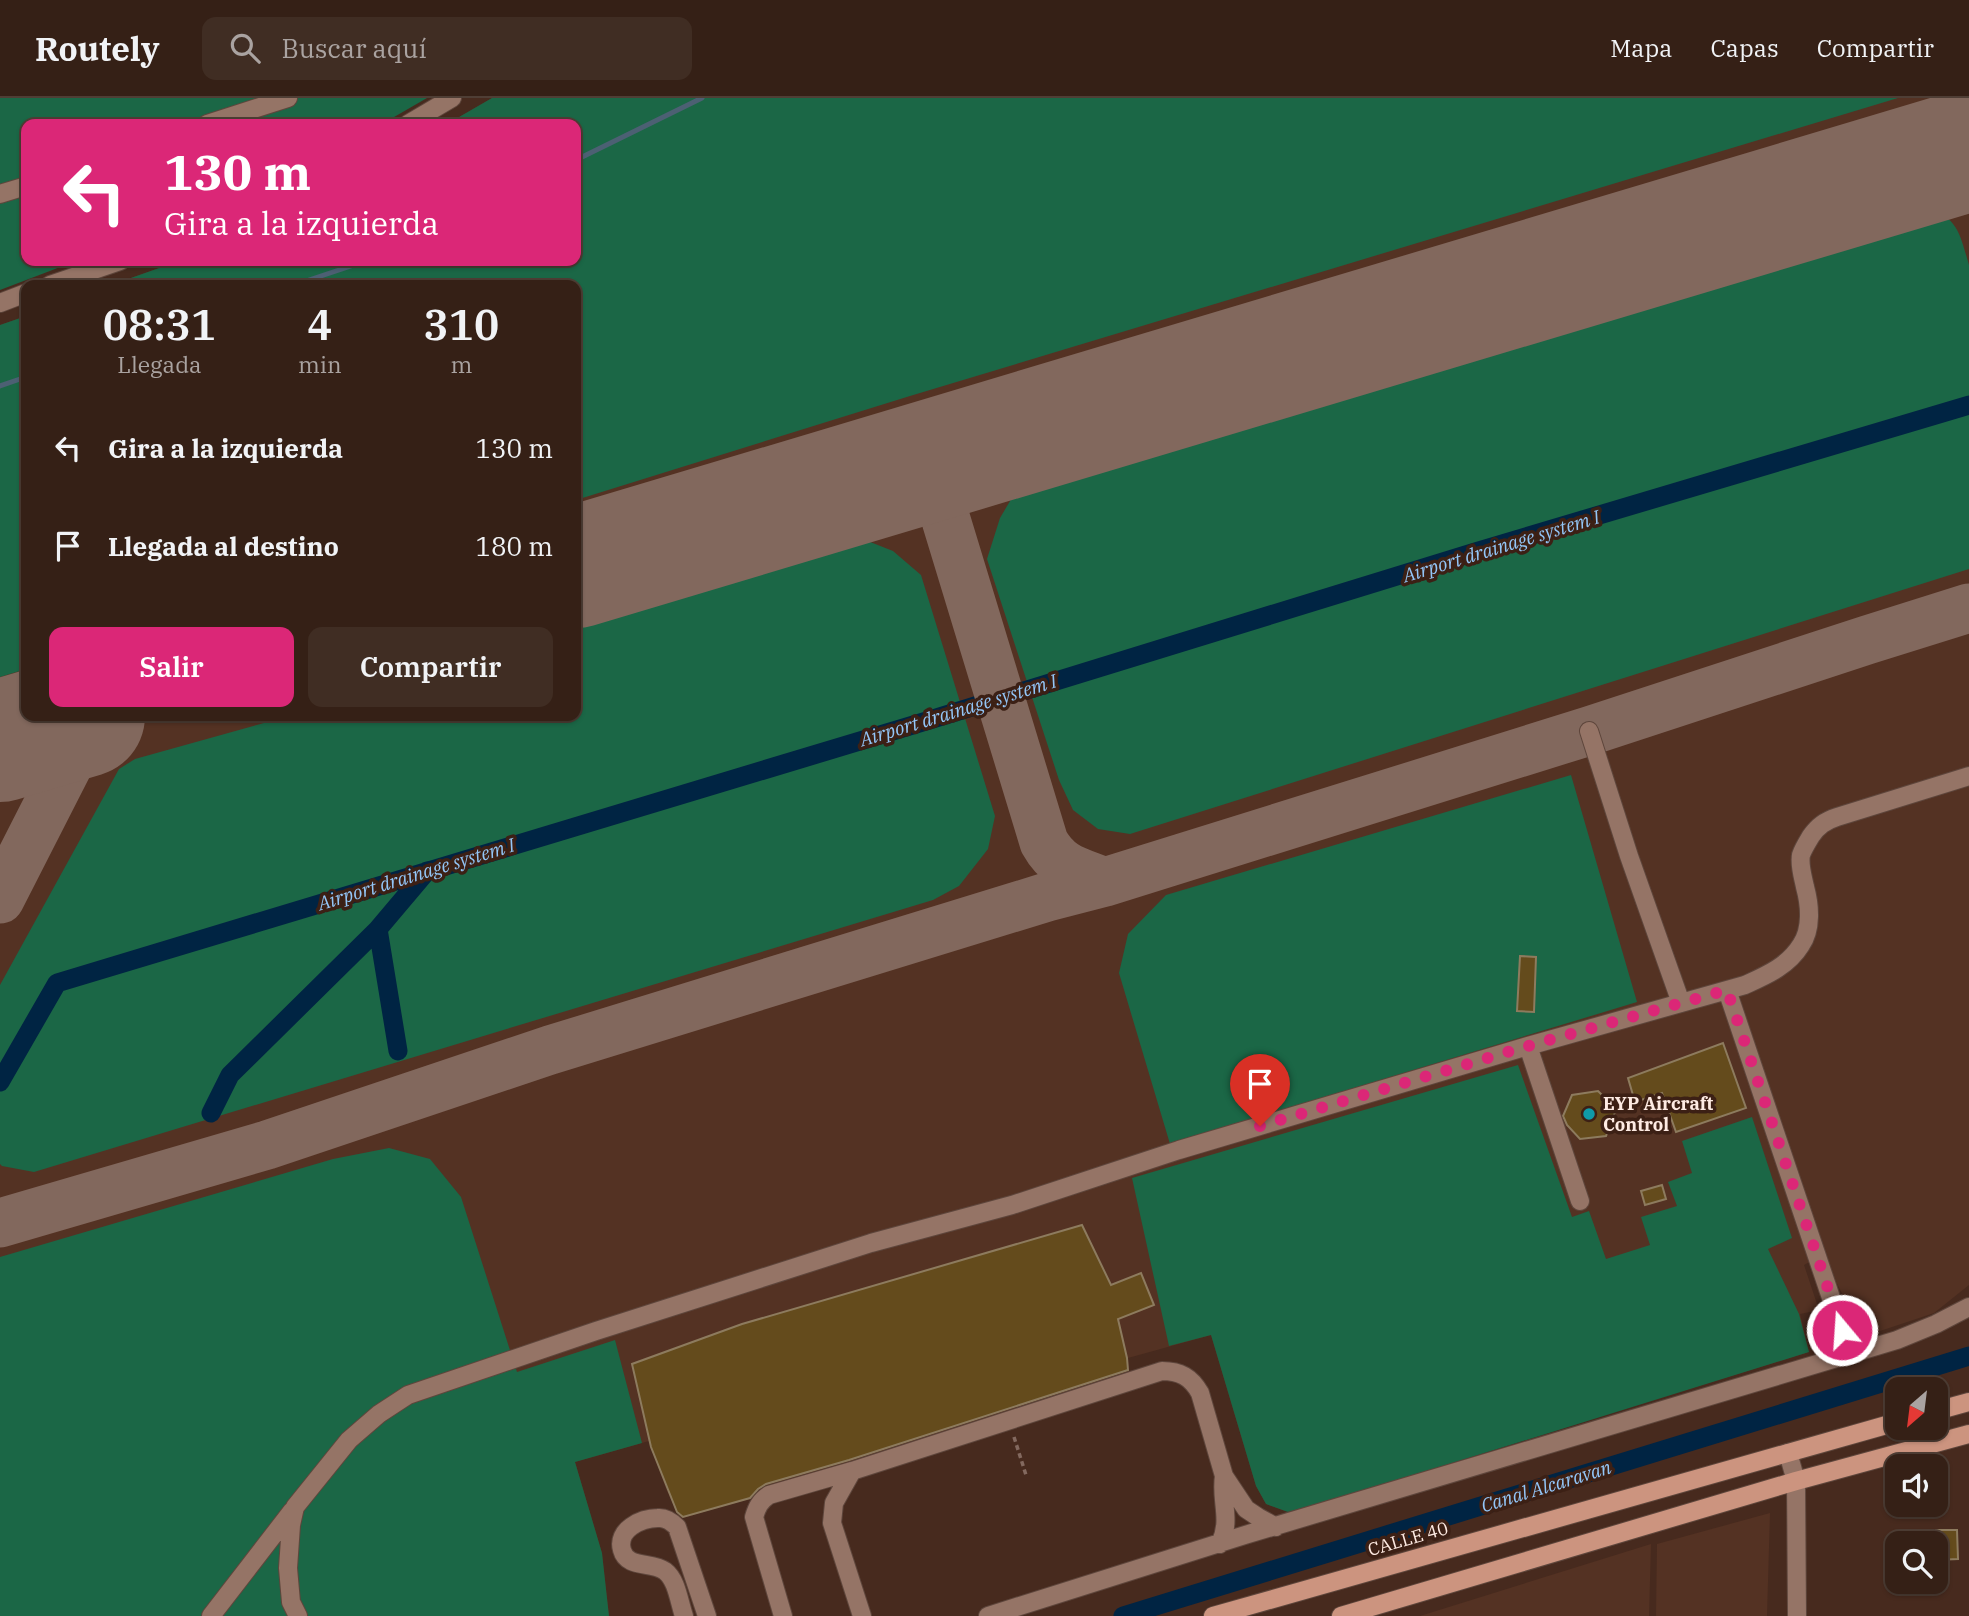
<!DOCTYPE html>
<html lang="es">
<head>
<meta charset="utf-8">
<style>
	body { margin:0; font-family:"IBM Plex Serif",serif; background:#402d23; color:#f1f3f6; height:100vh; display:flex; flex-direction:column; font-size:26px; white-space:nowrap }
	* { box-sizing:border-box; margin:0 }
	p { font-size:23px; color:#aaa3a1 }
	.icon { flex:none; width:38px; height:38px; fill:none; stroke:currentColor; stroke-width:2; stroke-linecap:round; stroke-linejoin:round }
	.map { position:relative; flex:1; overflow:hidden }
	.sheet { position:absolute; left:21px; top:182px; width:560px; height:441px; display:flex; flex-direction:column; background:#352016; border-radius:14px; box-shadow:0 2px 5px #0004,0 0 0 2px #4f3e35 }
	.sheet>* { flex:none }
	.banner { position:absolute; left:21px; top:21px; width:560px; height:147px; border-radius:14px; box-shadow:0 2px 5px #0004,0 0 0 2px #4f3e35; background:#db2777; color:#fff; overflow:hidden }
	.needle { width:46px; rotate:208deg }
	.controls { position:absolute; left:1885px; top:1279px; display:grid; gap:14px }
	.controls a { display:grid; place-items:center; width:63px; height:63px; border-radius:14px; background:#352016; box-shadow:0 2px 5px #0004,0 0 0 2px #4f3e35; font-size:35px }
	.pin { position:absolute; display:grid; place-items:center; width:60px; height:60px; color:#fff; margin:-72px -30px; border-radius:50% 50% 50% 0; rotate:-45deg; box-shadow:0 0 7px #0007 }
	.pin .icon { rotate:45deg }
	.me { position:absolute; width:77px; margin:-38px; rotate:342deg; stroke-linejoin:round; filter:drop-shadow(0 0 5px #0008) }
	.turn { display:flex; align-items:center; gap:24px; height:147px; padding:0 28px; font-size:32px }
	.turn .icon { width:91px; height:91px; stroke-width:2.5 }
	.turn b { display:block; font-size:49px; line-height:60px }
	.eta { display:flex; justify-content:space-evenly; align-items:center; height:119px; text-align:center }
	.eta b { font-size:42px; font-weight:600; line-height:49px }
	.action { display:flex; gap:14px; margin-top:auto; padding:14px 28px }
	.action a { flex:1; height:80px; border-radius:14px; background:#db2777; color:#fff; font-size:28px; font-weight:600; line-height:80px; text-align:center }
	.action a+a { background:#402d23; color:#f1f3f6 }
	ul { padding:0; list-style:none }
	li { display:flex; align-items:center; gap:21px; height:98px; padding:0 28px }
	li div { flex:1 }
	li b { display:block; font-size:26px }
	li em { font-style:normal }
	header { display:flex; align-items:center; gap:42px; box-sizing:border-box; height:98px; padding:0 35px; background:#352016; border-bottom:2px solid #4f3e35 }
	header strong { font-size:33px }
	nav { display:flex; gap:38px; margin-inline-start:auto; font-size:24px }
	.search { width:490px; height:63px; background:#402d23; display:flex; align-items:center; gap:18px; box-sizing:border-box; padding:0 24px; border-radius:14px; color:#aaa3a1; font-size:26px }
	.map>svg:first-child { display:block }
</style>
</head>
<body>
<header>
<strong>Routely</strong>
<div class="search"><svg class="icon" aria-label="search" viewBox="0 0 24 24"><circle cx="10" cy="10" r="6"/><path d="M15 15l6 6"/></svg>Buscar aquí</div>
<nav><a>Mapa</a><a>Capas</a><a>Compartir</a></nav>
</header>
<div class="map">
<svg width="1969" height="1518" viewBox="0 0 1969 1518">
	<rect width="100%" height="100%" fill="#472a1e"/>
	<!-- built -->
	<path fill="#543223" d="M492,0H1969V1187L1934,1215L1880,1233L1868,1231L1857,1224L1822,1157L1804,1167L1819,1212L1800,1216L1809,1254L1288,1414L1266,1406L1256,1388L1211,1237L1128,1260L1129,1280L865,1366L680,1421L666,1391L649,1343L575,1364L602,1455L609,1518H0V227L26,218V618H576V187H111L179,163H576V26H447Z
		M1770,1415L1767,1518H1656L1657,1446Z
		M1651,1446L1649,1518H1420Z"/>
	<!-- green -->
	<path fill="#1b6746" d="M0,0H427L382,26H26V163H76L0,192Z
		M492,0H1898L910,298L576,402V187H111L179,163H576V26H447Z
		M1921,109C1958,118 1959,133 1969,167V471L1130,736L1098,731L1073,712L1059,682L987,461L1000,420L1013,398L1040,376L1612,209Z
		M26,218V571L0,579V227Z
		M855,438L893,453L921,477L995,718L988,751L959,788L933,802L34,1074L2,1068L0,1066V887L119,671L135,661L289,618H576V526L816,448Z
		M1571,677L1637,904L1170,1046L1119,875L1128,836L1166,797Z
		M1518,967L1572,1119L1589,1113L1606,1161L1650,1147L1641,1119L1677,1108L1668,1084L1692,1075L1682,1043L1752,1019L1792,1140L1768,1151L1799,1216L1809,1254L1311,1409L1288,1414L1266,1406L1256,1388L1211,1237L1169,1248L1132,1080Z
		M389,1050L430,1061L461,1099L517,1274L615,1242L642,1345L575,1364L602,1455L609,1518H0V1159L333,1061Z"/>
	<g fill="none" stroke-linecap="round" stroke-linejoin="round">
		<!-- stream -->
		<path stroke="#4c6073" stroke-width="5" d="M576,62L702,0
			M294,187L366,163
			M0,288L26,279"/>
		<!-- canal -->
		<path stroke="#002443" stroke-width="19" d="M398,953L378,831L427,773
			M0,984L57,885L923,624L1475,454L1969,307
			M211,1015L230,977L378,831
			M1123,1518L1969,1258"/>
		<!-- taxiway -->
		<path stroke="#82685d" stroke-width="49" d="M1924,66C1941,64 1953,66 1969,73
			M974,348C955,367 942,384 943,412L1044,744C1059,771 1078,773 1105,784
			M880,377C913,381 921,387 943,412
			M0,801L81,642L87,633L101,618
			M0,1125L267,1047L550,952L1047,799L1105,784L1589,633L1867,542L1969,510"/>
		<!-- runway -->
		<path stroke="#82685d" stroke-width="122" d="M576,469L1969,52
			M0,643L84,618"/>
	</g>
	<!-- building -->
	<path fill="#644b1c" stroke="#8d7b5e" stroke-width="2" d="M1520,858L1536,859L1534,914L1517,913Z
		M1723,945L1746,1010L1676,1034L1662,995L1635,1004L1628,980Z
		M1598,993L1616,1011L1606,1038L1580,1041L1567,1027L1563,1018L1572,997Z
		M1662,1087L1666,1101L1645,1107L1641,1093Z
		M1082,1127L1111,1187L1141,1175L1154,1207L1118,1221L1127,1260L1128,1272L849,1362L766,1386L758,1391L750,1400L683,1419L677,1414L651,1349L632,1266L742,1226Z
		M1936,1432H1957L1958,1461L1936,1462Z"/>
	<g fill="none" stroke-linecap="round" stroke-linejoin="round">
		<!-- minor casing -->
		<g stroke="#5e463c" stroke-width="20">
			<path id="minor" d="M207,26L288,0
				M408,26L452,0
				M0,96L26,88
				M50,187L120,163
				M0,205L26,195
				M1589,633L1629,758L1681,905
				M1727,892L1850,1256
				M1528,948L1580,1103
				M1788,1355L1796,1383L1797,1518
				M852,1373L834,1405L832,1425L862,1518
				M1220,1446C1232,1421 1220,1403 1224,1378
				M211,1518L292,1413
				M298,1518L291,1504L288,1470L291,1427L295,1409L349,1342L379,1316L408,1297L596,1233L871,1145L1012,1107L1179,1052L1528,948L1745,887C1767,877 1788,868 1801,847C1812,831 1810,807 1805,789C1803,779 1799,767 1801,757C1803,751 1808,743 1811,738C1818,728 1825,723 1837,719L1969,678
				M684,1518C679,1504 677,1482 665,1473C652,1463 627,1471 622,1452C616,1432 641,1420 658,1420C666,1419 672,1424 677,1429L707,1518
				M783,1518L754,1419C757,1409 760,1403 769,1397L852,1373L1162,1273C1180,1273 1191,1279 1200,1295L1224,1378L1246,1411L1258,1419L1276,1429
				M988,1518L1245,1437L1897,1242L1936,1226L1969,1209"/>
		</g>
		<!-- major casing -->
		<g stroke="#5e463c" stroke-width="20">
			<path id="major" d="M1936,1313L1969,1304
				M1213,1518L1897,1324
				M1341,1518L1796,1383L1969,1336"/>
		</g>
		<!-- path -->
		<path stroke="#83695f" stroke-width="3.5" stroke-dasharray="5 3.5" stroke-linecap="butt" d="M1014,1339L1026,1377"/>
		<!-- minor -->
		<use href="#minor" stroke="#957466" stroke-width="18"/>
		<!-- major -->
		<use href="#major" stroke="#cc947f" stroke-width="18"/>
	</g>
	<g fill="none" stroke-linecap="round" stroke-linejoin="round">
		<!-- route -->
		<path stroke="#db2777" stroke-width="12" stroke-dasharray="0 21.6" d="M1260,1028L1528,948L1727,892L1842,1232"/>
	</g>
	<!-- markers -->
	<circle fill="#0f9aa8" stroke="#3c2015" stroke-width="2.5" cx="1589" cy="1016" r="7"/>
	<g text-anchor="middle" stroke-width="7" stroke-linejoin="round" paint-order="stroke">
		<!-- poi labels -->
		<g font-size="18" font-weight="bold" fill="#feebe3" stroke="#3c2015" text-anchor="start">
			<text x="1603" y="1012">EYP Aircraft<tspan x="1603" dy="21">Control</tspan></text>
		</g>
		<!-- street labels -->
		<g font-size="18" fill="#feebe3" stroke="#3c2015">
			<text transform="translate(1408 1441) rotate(-16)" y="6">CALLE 40</text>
		</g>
		<!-- water labels -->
		<g font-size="19" font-style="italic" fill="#93c6f8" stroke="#3c2015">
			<text transform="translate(1501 448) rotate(-17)" y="7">Airport drainage system I</text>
			<text transform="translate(958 612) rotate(-17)" y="7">Airport drainage system I</text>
			<text transform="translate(416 776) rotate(-17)" y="7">Airport drainage system I</text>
			<text transform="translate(1546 1388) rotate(-17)" y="7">Canal Alcaravan</text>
		</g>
	</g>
</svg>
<div class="controls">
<a><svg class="needle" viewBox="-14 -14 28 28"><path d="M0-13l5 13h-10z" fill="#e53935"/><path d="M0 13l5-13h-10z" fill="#aaa3a1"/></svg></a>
<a><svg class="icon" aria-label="sound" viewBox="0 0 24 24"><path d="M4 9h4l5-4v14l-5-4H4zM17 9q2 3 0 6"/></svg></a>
<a><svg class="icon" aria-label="search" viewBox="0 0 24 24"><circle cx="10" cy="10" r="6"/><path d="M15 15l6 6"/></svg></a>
</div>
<div class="pin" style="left:1260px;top:1028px;background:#d93025"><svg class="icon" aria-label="arrive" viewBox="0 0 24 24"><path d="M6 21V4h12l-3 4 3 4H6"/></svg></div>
<svg class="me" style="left:1842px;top:1232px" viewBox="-20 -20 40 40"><circle r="17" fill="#db2777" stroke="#fff" stroke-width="3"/><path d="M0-11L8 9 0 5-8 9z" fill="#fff"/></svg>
<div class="banner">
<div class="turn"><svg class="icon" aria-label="left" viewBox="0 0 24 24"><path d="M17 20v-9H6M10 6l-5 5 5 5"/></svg><div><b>130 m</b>Gira a la izquierda</div></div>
</div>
<section class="sheet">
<div class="eta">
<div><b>08:31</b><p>Llegada</p></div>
<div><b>4</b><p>min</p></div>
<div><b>310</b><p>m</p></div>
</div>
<ul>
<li><svg class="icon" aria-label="left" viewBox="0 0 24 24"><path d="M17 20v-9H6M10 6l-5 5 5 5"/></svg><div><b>Gira a la izquierda</b></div><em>130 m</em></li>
<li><svg class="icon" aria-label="arrive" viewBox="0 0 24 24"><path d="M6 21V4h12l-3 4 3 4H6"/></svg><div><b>Llegada al destino</b></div><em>180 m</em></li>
</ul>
<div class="action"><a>Salir</a><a>Compartir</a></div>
</section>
</div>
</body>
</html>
